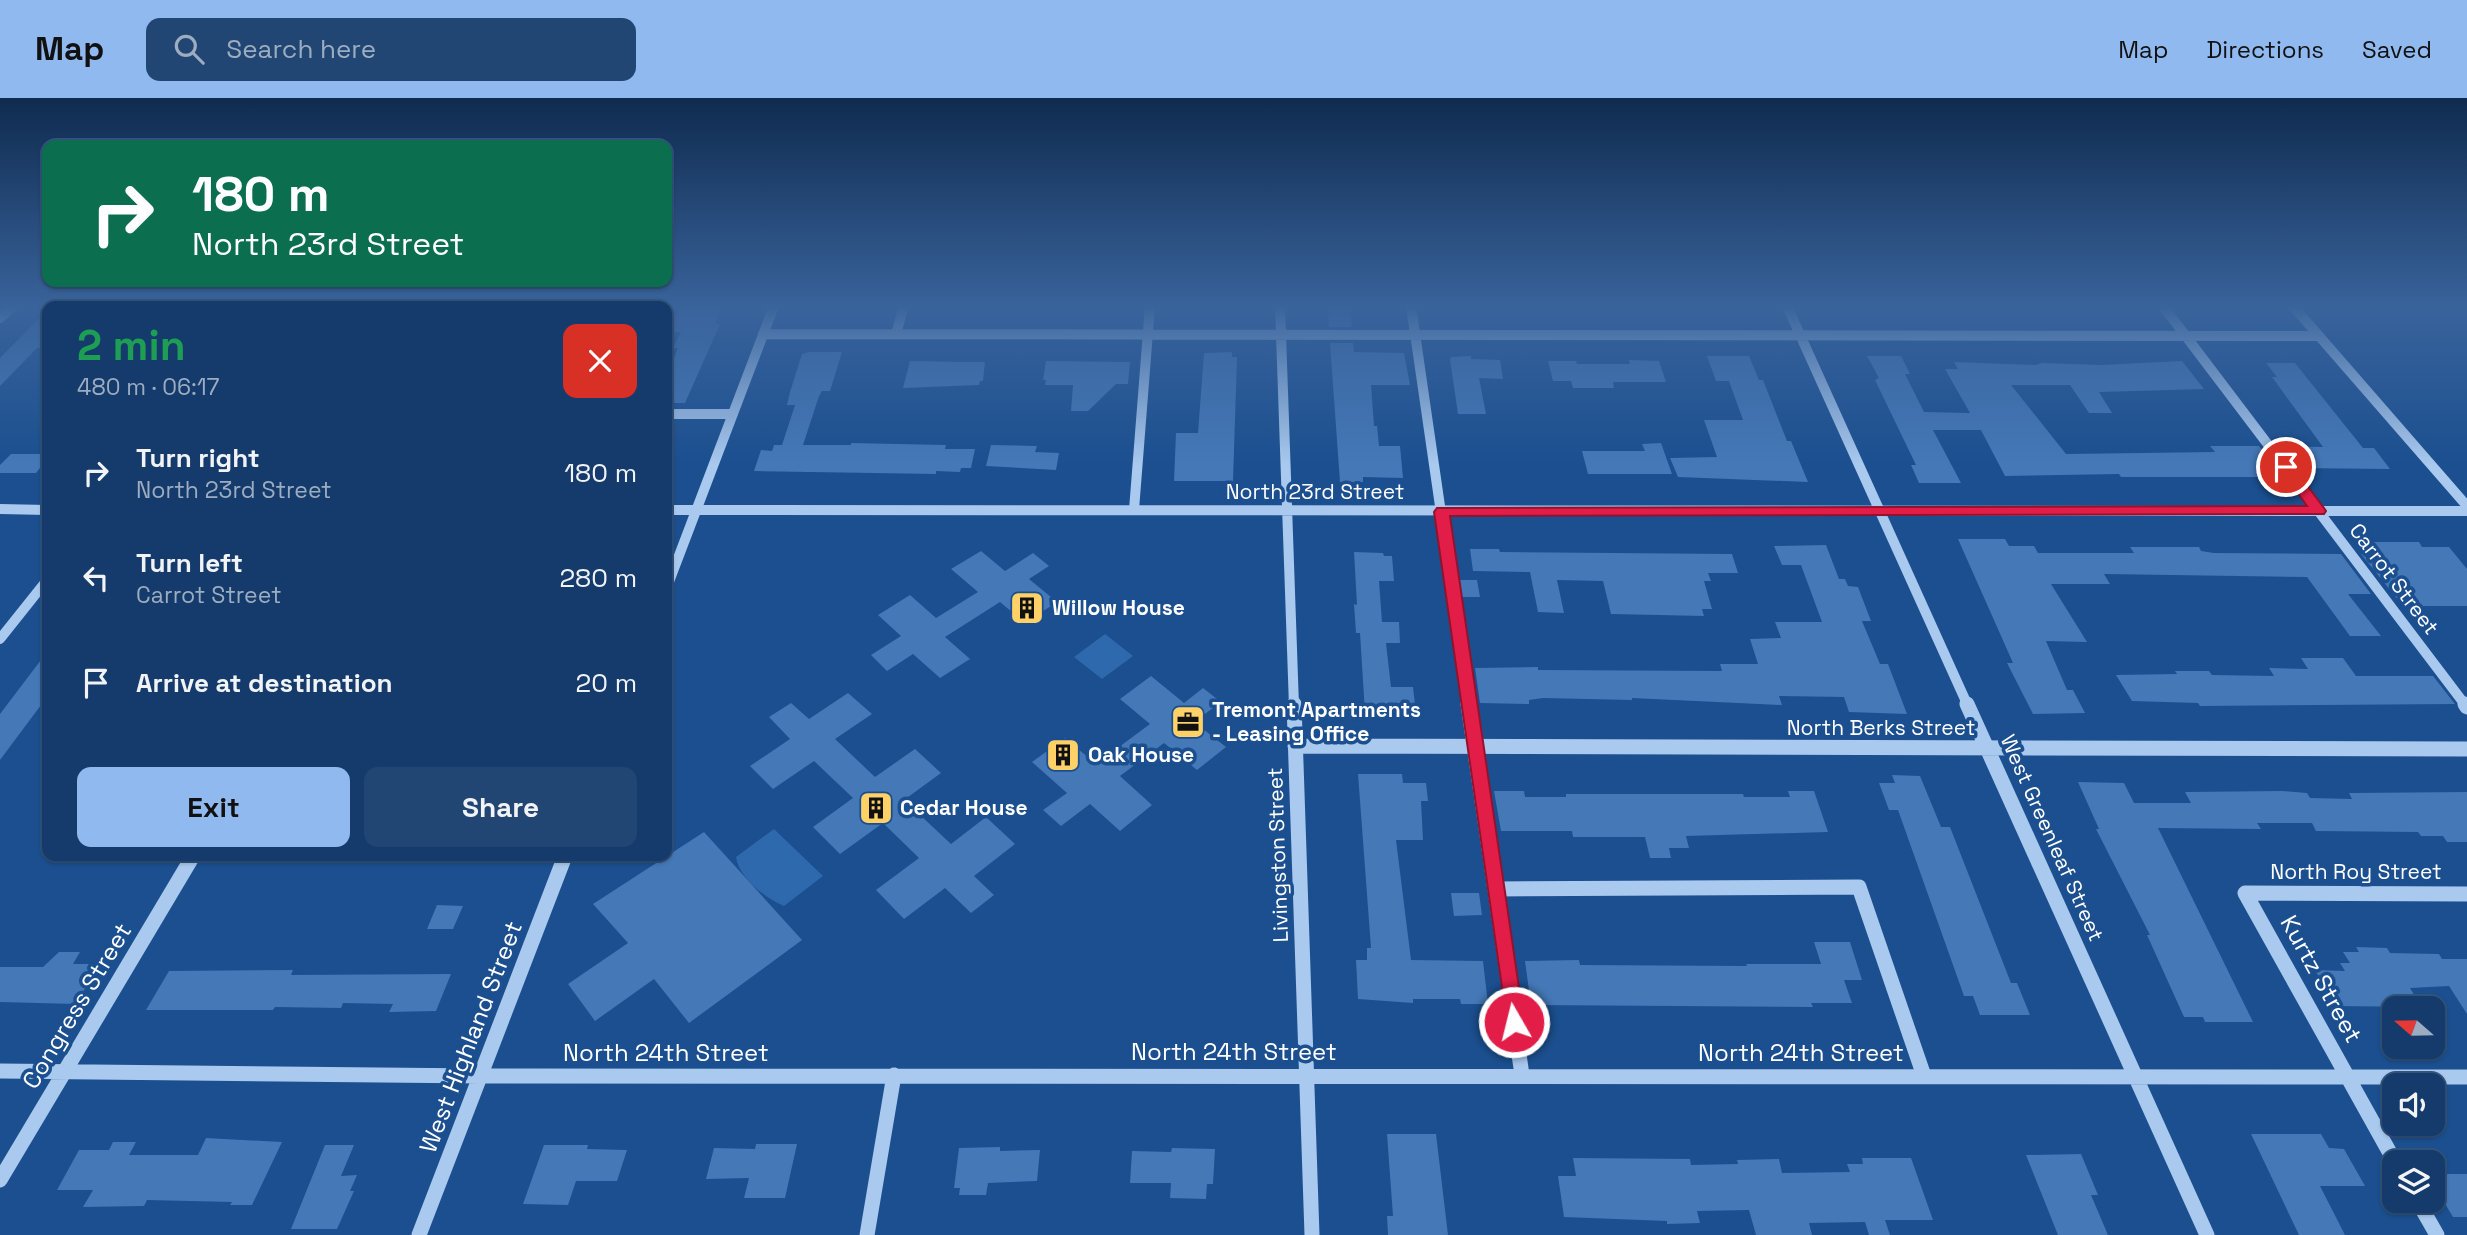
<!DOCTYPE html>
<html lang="en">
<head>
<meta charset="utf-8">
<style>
	body { margin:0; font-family:"Space Grotesk",sans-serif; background:#214673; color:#f1f3f6; height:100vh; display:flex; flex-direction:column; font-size:26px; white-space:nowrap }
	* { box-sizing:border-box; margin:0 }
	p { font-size:23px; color:#9dadc1 }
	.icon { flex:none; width:38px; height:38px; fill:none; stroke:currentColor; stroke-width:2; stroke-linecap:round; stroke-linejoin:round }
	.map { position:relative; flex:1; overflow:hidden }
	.details { position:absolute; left:42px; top:203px; width:630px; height:560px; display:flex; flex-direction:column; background:#143b6b; border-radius:14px; box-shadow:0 2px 5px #0004,0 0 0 2px #33557e }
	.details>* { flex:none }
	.guide { position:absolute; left:42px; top:42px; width:630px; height:147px; border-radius:14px; box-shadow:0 2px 5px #0004,0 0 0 2px #33557e; background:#0b6e4f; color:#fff; overflow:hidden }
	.needle { width:46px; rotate:290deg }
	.controls { position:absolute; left:2382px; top:898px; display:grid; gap:14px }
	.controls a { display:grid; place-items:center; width:63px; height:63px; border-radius:14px; background:#143b6b; box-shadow:0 2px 5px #0004,0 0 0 2px #33557e; font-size:35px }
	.pin { position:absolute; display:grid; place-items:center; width:60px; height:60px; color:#fff; margin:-30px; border:4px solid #fff; border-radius:50%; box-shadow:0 2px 7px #0007 }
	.me { position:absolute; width:77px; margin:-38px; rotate:352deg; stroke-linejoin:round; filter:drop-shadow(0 0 5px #0008) }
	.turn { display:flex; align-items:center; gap:24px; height:147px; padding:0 35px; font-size:32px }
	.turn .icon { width:91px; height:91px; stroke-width:2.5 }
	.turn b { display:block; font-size:49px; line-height:60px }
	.round { display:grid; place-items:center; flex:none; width:74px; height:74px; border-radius:14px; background:#214673 }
	.head { display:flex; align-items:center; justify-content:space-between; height:119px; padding:0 35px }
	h1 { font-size:42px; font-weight:800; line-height:52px; color:#1e9e55 }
	.action { display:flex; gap:14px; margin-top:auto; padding:14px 35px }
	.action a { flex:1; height:80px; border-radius:14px; background:#90b9f0; color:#111; font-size:28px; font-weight:800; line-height:80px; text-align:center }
	.action a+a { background:#214673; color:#f1f3f6 }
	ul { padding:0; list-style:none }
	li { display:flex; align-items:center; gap:21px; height:105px; padding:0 35px }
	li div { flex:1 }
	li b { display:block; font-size:26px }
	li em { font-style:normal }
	header { display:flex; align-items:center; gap:42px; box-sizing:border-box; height:98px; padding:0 35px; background:#90b9f0; color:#111 }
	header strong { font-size:33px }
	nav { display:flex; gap:38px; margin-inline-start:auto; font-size:24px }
	.search { width:490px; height:63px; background:#214673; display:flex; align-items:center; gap:18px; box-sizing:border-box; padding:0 24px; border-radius:14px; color:#9dadc1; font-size:26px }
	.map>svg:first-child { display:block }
</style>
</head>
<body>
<header>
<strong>Map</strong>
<div class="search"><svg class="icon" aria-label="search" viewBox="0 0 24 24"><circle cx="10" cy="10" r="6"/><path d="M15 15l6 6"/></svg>Search here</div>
<nav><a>Map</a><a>Directions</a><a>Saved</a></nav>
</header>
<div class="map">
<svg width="2467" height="1137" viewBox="0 0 2467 1137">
	<rect width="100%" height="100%" fill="#1b4f8f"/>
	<!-- green -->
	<path fill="#2e69ad" d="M1105,536L1133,558L1102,581L1074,559Z
		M774,731L823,778L784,808C765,800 739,780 736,759Z"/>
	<!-- building -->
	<path fill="#4478b7" d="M722,208L715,226H720L685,305H667V278L678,250H673L681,234H668L680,209Z
		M1328,208H1350L1352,229H1329Z
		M47,212V250H37L0,288V260Z
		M1330,245H1353L1354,254L1404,255L1410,287H1371L1374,328H1377L1379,348H1400L1403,380L1363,379V384H1340Z
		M809,254H842L830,293H822L819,298L803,347H851V345L946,347L945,351H975L971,370H961L960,374L936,373V376L754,373L761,352L772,353L774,347H782L795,307H787L790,294L802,256Z
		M1232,254V259H1237L1233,383H1174L1176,335H1198L1204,255Z
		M1471,258V261L1500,262L1503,281L1479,280L1486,316H1458L1450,261L1451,259Z
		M1707,258H1749L1759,282H1763L1787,343H1791L1808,384L1678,379L1670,360L1717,359L1704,322H1743L1729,283H1716Z
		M1867,258H1901L1910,276H1905L1924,314L1970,315L1945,271H1958L1954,264L2036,267L2042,265L2101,267L2182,263L2204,291L2099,294L2112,315H2089L2070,287H2011L2066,356L2215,354L2210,348H2259L2275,369H2268L2276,379H2121L2119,376L2005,378L1981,332H1933L1961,385H1919L1911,367H1916L1875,282L1879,280Z
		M1629,262L1659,263L1666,284H1613L1614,290H1573L1571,283H1553L1548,263H1576L1577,266H1630Z
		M910,263L966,264H985L983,283H980L979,287L903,290Z
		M1046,263L1130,264L1128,286H1116L1088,313H1071L1073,287H1045L1046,282H1043Z
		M2266,265H2295L2363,350H2374L2390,371L2295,370L2279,348L2323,349L2272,279H2277Z
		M1661,345L1672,376H1588L1582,353H1645L1642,346Z
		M991,347L1037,348L1035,354L1059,355L1056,372L986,368Z
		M11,356H47V361L36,375H0V367Z
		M1958,441H2005L2009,448H2034L2038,455H2134L2130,449H2199L2201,453L2214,455L2341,456L2371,496H2348L2381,538H2350L2307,479L2104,476L2110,486H2051L2087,544L2046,543L2067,592H2073L2085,615L2033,616L2007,565H2013Z
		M2363,444H2419L2422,449H2449L2467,471V508H2403L2361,456H2372Z
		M1826,447L1839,481H1845L1848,488L1858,489L1871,523H1862L1880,566H1888L1907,616L1849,614L1844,599L1779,598L1782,607L1632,600V602L1543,600L1529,602V606L1480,605L1475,570L1538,569V572L1722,573L1720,566H1758L1750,541L1781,540L1775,524H1822L1801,467H1782L1774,448Z
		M1470,451H1499L1500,454L1732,456L1738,475H1708L1711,483H1704L1712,511H1702L1704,518L1611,516L1603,483L1557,482L1564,515L1538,514L1530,474L1473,473Z
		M981,453L1005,473L1033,455L1049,468L1029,481L1057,504L1025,525L1000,504L945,539L970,561L940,580L913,556L887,573L871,557L901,538L878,517L910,497L936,520L978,494L951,471Z
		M1354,454L1383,455L1384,458H1392L1394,483H1379L1382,524H1399L1400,545H1386L1391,589H1413L1416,615H1365L1360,535H1356L1354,506L1357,507Z
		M1460,482H1477L1480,499H1462Z
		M47,554V599L0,662V616Z
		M2301,560H2343L2356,578H2433L2455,606L2200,608L2198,605L2132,603L2116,577L2177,576L2175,573H2209L2212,577L2274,578L2269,570L2308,571Z
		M1151,578L1184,605L1203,590L1221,604L1194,624L1226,649L1197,672L1164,645L1120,678L1152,707L1120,733L1090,706L1061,728L1043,712L1067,695L1032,664L1065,640L1096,666L1150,626L1120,601Z
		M848,595L872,616L835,641L875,679L915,651L941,675L904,702L951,746L986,719L1015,746L974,778L994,797L971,815L945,790L904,821L876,792L919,760L883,725L840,756L813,729L853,700L814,663L773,691L750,668L790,641L769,619L791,605L809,621Z
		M1358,676H1402L1403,685H1426L1428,703H1421L1423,742H1396L1411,862L1483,863L1488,906H1461L1460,901H1413V905L1358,901L1356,862H1367V850H1371Z
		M1892,677L1920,678L1941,729H1950L2011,885H2017L2030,917H1980L1973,898H1964L1898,712H1889L1879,685H1895Z
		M2078,684L2124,685L2134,705H2191L2185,694L2282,693L2307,695L2310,700L2352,701L2349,695L2467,694V744H2447L2443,738H2421L2418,734L2316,733L2312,725H2257L2261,731L2158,730L2253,924H2205L2203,919H2184L2147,837H2150L2096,731H2099Z
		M1494,693H1524L1525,699H1566V696H1743L1744,699H1790L1788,693H1814L1828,734L1686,738L1689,750H1669L1671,760H1650L1645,739H1573L1572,733H1501Z
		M704,734L802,842L689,925L654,881L595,923L568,886L628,845L593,806Z
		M1451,795H1479L1482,817L1454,818Z
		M437,807L463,808L453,831H427Z
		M1814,844H1850L1862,882H1844L1852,905H1811L1813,909L1531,907L1525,863L1579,862L1580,867L1747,868L1746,866H1821Z
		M2356,849L2387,850L2390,855L2439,856L2442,861H2467V916L2449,888L2410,890L2422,909L2335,908L2315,872L2345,873L2340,865H2350L2343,854H2359Z
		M59,854H80L73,866H101L75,906L0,904V869H43Z
		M293,872L291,877L451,876L436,913L389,914L393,906L343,905L341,910L275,909L273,912H146L169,873Z
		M1387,1036H1436L1448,1137H1388L1387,1118H1393Z
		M2251,1036H2321L2329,1050L2344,1051L2365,1088H2320L2345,1137H2299Z
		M206,1040L282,1044L252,1107H230L232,1104L147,1102L144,1108L83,1109L93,1092H57L79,1052H109L113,1044H136L129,1057H198Z
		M756,1046H797L785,1100H744L749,1080L706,1081L714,1050L755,1051Z
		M325,1047H354L341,1078L357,1077L350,1093H354L337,1131H291Z
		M544,1047H588L587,1051L627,1052L617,1083H576L568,1107L523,1106Z
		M1000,1049V1053L1040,1052L1037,1083L988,1085L986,1097H959L960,1090H954L959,1050Z
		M1172,1050L1215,1051L1213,1086H1207L1206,1101L1170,1100L1171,1085H1130L1132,1053L1171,1054Z
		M2081,1056L2098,1097H2091L2108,1137H2058L2026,1057Z
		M1573,1060L1690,1061L1691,1067L1738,1066L1737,1062L1779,1061L1782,1075L1850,1074L1847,1066H1863L1862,1060H1911L1933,1122H1885L1890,1137H1869L1865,1124L1809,1125L1812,1137H1756L1749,1112L1697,1113L1700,1125L1667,1126V1123L1564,1119L1558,1078H1576Z
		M2432,1076H2467V1119H2453L2432,1084Z"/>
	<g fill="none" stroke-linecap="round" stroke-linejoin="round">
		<!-- minor-far1 -->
		<path stroke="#a9c9ee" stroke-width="10" d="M1280,208L1294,608
			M1411,208L1469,608
			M1787,208L1968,608
			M2163,208L2466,608
			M2293,208L2467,408
			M0,220L13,208
			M763,236L2319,238
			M896,236L904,208
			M667,316H733
			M0,411L47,412
			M667,412L2467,413
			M1134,412L1150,208
			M667,489L774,208
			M0,541L47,482"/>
		<!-- minor -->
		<path stroke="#a9c9ee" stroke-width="15" d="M1294,606L1312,1137
			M1468,606L1522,977
			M1967,606L2207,1137
			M2465,606L2467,609
			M1295,648L2467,651
			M1496,791L1859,789L1924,978
			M0,973L481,978L2467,979
			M2395,1064L2245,795L2467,796
			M0,1082L193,758
			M2417,1102L2437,1137
			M419,1137L565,758
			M867,1137L894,977"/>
	</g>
	<!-- sky -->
	<linearGradient id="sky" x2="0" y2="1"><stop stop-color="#0f2b4f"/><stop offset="0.57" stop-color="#39639b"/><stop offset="1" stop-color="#39639b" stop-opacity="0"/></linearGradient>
	<rect width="2467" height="367" fill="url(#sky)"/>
	<!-- route -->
	<path fill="#e11d48" stroke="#92132f" stroke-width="2" d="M2286,365L2291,366L2324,410L2326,413L2324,416L1450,418L1524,924L1521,931L1514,933L1508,931L1434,414L1437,410L2307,408L2279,369Z"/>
	<!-- icons -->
	<defs>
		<g id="building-square" transform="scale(1.75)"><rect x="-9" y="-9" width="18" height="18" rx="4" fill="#ffd166" stroke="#1b4f8f"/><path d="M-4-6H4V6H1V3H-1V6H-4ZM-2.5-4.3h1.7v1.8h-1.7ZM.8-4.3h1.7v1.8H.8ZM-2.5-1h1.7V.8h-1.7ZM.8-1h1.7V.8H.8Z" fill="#111"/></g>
		<g id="office-square" transform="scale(1.75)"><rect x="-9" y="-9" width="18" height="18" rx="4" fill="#ffd166" stroke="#1b4f8f"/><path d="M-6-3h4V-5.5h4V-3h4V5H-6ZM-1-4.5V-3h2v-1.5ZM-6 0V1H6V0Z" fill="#111"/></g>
	</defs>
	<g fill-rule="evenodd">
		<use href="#building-square" x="1027" y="510"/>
		<use href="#office-square" x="1188" y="624"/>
		<use href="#building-square" x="1063" y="657"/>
		<use href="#building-square" x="876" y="710"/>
	</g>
	<g text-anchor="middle" stroke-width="7" stroke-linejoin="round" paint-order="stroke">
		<!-- street labels -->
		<g font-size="21" fill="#fff" stroke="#1b4f8f">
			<text x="1315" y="401">North 23rd Street</text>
			<text transform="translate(2394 481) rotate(53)" y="7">Carrot Street</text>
			<text x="1881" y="637">North Berks Street</text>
			<text transform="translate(2052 740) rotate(66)" y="7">West Greenleaf Street</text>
			<text transform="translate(1278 757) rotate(-92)" y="7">Livingston Street</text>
			<text x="2356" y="781">North Roy Street</text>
		</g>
		<!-- poi labels -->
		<g font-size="21" font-weight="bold" fill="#fff" stroke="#1b4f8f" text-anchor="start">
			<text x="1052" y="517">Willow House</text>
			<text x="1212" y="619">Tremont Apartments<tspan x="1212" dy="24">- Leasing Office</tspan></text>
			<text x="1088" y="664">Oak House</text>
			<text x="900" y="717">Cedar House</text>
		</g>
		<!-- near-street labels -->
		<g font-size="24" fill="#fff" stroke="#1b4f8f">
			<text transform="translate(2321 881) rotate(61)" y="8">Kurtz Street</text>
			<text transform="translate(77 908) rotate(-59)" y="8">Congress Street</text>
			<text transform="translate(471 939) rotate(-69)" y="8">West Highland Street</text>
			<text x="1234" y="962">North 24th Street</text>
			<text x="666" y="963">North 24th Street</text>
			<text x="1801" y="963">North 24th Street</text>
		</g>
	</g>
</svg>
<div class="controls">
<a><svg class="needle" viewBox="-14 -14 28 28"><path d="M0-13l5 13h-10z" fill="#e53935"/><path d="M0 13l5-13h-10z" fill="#9dadc1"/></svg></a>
<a><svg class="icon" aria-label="sound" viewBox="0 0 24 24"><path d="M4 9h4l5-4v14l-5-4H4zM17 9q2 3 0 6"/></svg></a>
<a><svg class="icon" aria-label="layers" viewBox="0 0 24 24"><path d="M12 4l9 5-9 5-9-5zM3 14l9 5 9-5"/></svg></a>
</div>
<div class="pin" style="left:2286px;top:369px;background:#d93025"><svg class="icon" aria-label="arrive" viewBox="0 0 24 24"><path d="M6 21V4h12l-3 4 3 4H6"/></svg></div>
<svg class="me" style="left:1514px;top:924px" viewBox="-20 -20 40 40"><circle r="17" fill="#e11d48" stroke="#fff" stroke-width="3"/><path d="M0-11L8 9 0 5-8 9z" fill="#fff"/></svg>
<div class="guide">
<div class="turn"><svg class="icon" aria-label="right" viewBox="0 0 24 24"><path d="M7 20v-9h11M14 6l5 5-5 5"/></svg><div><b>180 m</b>North 23rd Street</div></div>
</div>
<section class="details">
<div class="head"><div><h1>2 min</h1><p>480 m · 06:17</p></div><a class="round" style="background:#d93025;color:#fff"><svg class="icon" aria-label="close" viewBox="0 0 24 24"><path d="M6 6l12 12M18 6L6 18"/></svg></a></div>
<ul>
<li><svg class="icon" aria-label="right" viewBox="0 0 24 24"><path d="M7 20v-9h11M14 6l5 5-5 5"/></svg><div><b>Turn right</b><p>North 23rd Street</p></div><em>180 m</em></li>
<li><svg class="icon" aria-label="left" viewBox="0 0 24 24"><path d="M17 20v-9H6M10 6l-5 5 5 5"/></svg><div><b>Turn left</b><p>Carrot Street</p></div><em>280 m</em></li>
<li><svg class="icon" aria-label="arrive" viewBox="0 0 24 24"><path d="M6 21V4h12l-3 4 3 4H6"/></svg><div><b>Arrive at destination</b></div><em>20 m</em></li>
</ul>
<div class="action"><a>Exit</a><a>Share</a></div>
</section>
</div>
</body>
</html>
